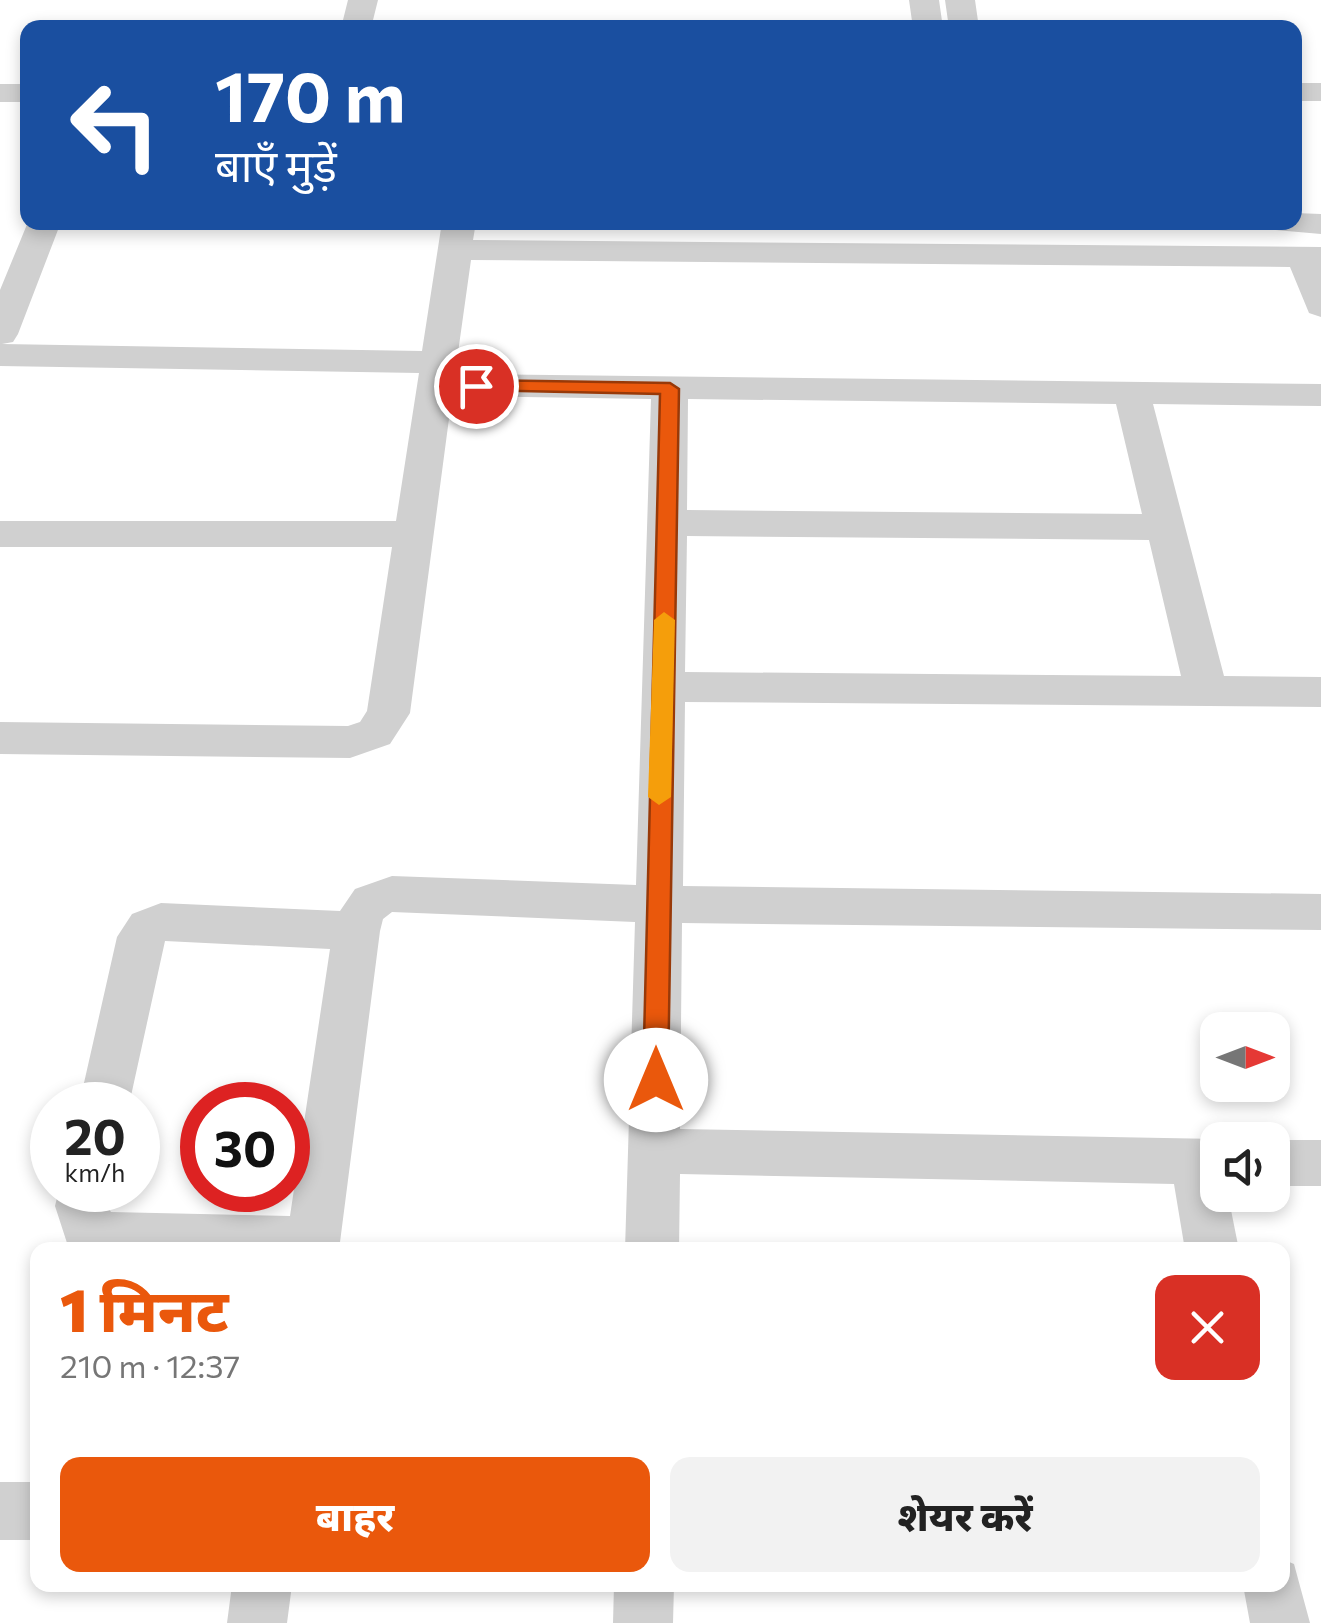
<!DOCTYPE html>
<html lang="hi">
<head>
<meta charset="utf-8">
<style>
	body { margin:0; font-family:Commissioner,"Noto Sans Devanagari",sans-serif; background:#f2f2f2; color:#222; height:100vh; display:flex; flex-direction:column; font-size:38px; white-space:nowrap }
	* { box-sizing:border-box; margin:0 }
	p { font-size:32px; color:#767676 }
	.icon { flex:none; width:55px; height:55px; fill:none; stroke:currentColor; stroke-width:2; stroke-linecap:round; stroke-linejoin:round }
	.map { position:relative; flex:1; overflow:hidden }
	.drawer { position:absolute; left:30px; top:1242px; width:1260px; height:350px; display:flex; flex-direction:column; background:#fff; border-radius:20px; box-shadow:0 5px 15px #0003 }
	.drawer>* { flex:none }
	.hud { position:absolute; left:20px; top:20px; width:1282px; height:210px; border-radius:20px; box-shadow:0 5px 15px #0003; background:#1a4fa0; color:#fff; overflow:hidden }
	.needle { width:65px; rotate:90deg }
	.buttons { position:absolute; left:1200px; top:1012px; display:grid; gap:20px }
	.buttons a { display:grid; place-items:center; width:90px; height:90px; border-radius:20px; background:#fff; box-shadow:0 5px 15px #0003; font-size:50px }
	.speed { position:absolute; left:30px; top:1082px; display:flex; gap:20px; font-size:50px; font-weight:700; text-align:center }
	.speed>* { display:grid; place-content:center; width:130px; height:130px; border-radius:50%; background:#fff; box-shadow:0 5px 15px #0003; line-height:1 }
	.speed small { font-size:25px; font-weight:400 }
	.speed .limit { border:15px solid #d22; background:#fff; color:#111 }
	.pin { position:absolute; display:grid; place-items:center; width:85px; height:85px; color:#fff; margin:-42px; border:5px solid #fff; border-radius:50%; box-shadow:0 2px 10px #0007 }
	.me { position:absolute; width:110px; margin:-55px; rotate:0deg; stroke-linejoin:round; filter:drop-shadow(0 0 8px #0008) }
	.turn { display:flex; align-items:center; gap:35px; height:210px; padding:0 30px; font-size:45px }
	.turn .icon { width:130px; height:130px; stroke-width:2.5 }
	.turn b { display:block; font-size:70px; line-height:85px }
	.round { display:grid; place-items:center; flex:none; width:105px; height:105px; border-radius:20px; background:#f2f2f2 }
	.summary { display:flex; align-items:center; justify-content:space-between; height:170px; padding:0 30px }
	h1 { font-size:60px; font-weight:800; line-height:75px; color:#ea580c }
	.button { display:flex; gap:20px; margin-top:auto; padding:20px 30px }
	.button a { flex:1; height:115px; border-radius:20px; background:#ea580c; color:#fff; font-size:40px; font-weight:800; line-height:115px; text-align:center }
	.button a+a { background:#f2f2f2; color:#222 }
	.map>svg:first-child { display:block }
</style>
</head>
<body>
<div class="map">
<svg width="1321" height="1623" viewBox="0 0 1321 1623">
	<rect width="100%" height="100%" fill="#fff"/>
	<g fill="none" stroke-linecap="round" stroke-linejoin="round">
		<!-- minor -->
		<path fill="#d0d0d0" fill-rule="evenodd" d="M348,0H378L371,28H341Z
			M909,0H939L943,28H913Z
			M945,0H975L979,28H949Z
			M1295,83H1321V101H1295Z
			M0,84H28V102H0Z
			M1295,213L1321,214V234L1265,229L1261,222H1295Z
			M28,222H61L18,334L13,342L2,344L422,351L442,222H476L473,240L1321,247V317L1309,313L1290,267L471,260L455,374L1321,384V406L1153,404L1224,676L1321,677V707L685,702L683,886L1321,894V930L682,923L680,1129L1218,1139V1195H1228L1239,1250H1185L1174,1184L680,1174L679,1250H625L635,922L392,912L383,919L380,931L339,1250H81L67,1243L55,1206L59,1190H111L107,1206L111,1212L290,1216L330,949L165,941L129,1105H79L117,937L132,914L161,903L340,911L355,889L392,876L636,885L651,399L452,396L410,713L390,744L350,758L0,754V722L348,726L360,722L367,711L392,547H0V521H396L419,373L0,366V290ZM688,399L1116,404L1142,514L687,510ZM687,536L1149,540L1181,676L685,672Z
			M1272,1140H1321V1186H1272Z
			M0,1482H38V1540H0Z
			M1282,1559L1294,1564L1310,1623H1250L1243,1585H1282Z
			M232,1585H292L287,1623H227Z
			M614,1585H674L673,1623H613Z"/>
	</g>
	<!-- route -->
	<path fill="#ea580c" stroke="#983908" stroke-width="2.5" d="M476,380L670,383L679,389L668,1080L664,1088L656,1091L647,1088L643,1080L660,394L469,390L466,386Z"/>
	<!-- slow -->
	<path fill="#f59e0b" d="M664,612L675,620L671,797L659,805L648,797L654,620Z"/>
</svg>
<div class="buttons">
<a><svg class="needle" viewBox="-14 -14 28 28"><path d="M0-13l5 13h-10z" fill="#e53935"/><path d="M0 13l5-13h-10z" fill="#767676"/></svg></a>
<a><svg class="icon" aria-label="sound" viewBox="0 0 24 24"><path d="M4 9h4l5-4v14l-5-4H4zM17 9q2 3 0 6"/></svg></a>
</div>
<div class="speed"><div>20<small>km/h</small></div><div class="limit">30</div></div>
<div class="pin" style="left:476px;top:386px;background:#d93025"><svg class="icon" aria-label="arrive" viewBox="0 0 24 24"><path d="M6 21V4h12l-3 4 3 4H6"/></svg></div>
<svg class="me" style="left:656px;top:1080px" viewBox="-20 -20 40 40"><circle r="19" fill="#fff"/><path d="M0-13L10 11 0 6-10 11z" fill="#ea580c"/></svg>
<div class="hud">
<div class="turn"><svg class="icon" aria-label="left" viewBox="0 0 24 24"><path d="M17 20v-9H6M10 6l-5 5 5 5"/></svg><div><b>170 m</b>बाएँ मुड़ें</div></div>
</div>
<section class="drawer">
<div class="summary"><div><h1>1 मिनट</h1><p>210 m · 12:37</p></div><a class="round" style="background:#d93025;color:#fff"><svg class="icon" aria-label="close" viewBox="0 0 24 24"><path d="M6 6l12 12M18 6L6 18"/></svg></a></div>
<div class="button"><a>बाहर</a><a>शेयर करें</a></div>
</section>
</div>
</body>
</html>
